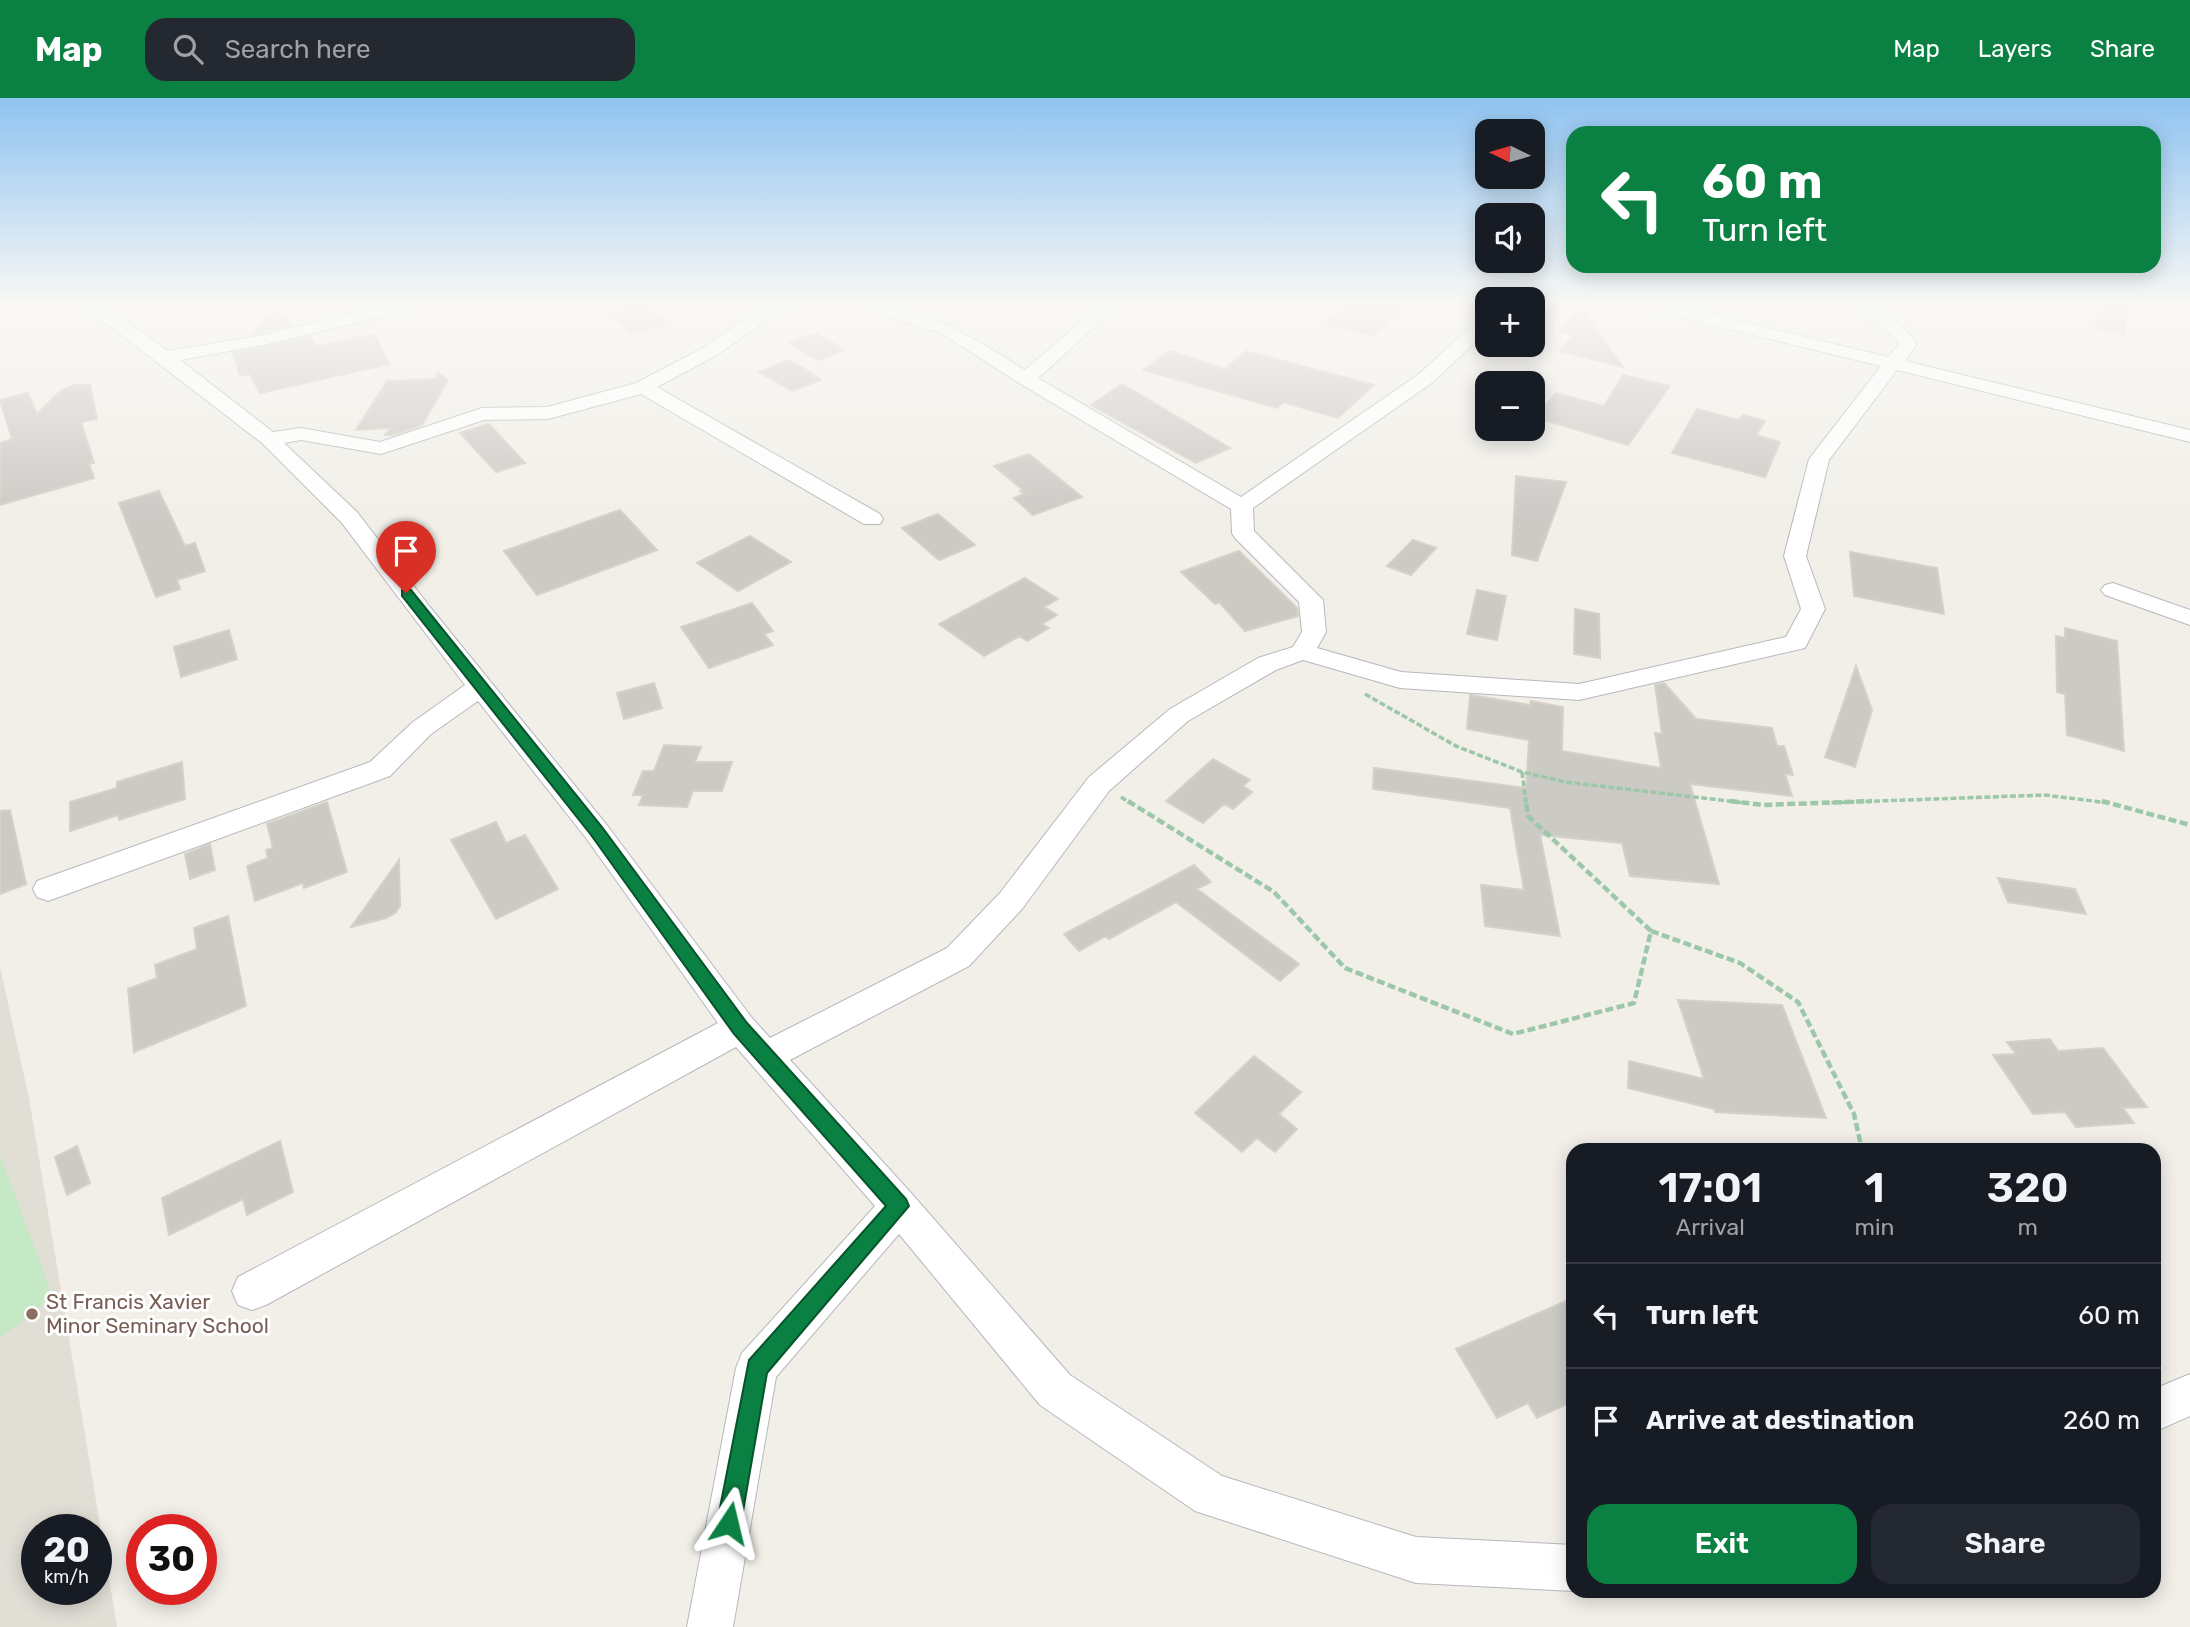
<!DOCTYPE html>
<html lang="en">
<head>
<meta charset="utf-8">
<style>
	body { margin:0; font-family:Rubik,sans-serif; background:#242831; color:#f1f3f6; height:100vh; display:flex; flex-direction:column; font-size:26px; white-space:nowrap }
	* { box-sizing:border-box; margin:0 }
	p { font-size:23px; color:#9ea1a6 }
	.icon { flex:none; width:38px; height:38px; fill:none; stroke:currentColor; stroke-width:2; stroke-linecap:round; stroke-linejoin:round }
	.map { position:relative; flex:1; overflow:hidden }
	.panel { position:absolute; left:1566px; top:1045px; width:595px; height:455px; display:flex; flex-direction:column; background:#171b24; border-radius:21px; box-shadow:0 4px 18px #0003 }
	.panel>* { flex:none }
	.banner { position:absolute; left:1566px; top:28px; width:595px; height:147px; border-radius:21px; box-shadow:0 4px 18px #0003; background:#0b8043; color:#fff; overflow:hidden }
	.needle { width:46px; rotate:275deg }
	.fabs { position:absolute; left:1475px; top:21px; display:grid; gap:14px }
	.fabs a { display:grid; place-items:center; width:70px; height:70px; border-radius:14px; background:#171b24; box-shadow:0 4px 18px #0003; font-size:35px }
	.speed { position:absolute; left:21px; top:1416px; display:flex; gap:14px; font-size:35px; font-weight:700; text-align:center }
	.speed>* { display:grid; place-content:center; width:91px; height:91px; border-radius:50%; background:#171b24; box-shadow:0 4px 18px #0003; line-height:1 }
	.speed small { font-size:18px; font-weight:400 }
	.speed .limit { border:10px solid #d22; background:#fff; color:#111 }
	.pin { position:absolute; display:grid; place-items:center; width:60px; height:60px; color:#fff; margin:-72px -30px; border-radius:50% 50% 50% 0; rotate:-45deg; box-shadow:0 0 7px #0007 }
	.pin .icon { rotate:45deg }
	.me { position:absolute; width:77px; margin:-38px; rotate:10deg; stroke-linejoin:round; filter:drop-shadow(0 0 5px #0008) }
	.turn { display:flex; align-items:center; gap:24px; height:147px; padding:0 21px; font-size:32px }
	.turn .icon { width:91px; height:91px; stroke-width:2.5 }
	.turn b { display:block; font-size:49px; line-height:60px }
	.eta { display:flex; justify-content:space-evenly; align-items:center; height:119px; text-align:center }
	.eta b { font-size:42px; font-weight:600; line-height:49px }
	.cta { display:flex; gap:14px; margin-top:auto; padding:14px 21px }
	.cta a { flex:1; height:80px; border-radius:21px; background:#0b8043; color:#fff; font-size:28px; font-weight:600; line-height:80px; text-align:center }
	.cta a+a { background:#242831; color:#f1f3f6 }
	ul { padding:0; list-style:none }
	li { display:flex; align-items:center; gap:21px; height:105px; padding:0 21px; border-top:2px solid #363941 }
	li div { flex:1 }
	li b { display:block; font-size:26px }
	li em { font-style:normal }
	header { display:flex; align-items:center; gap:42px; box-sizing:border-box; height:98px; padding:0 35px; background:#0b8043; color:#fff }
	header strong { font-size:33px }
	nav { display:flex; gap:38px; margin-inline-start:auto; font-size:24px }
	.search { width:490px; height:63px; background:#242831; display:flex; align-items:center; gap:18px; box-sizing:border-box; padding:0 24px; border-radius:21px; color:#9ea1a6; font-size:26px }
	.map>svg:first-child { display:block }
</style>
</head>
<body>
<header>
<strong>Map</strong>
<div class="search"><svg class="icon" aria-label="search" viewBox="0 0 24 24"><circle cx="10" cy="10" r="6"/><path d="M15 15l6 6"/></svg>Search here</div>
<nav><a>Map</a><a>Layers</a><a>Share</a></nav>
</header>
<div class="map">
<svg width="2190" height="1529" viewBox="0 0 2190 1529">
	<rect width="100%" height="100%" fill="#f1efe8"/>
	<!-- education -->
	<path fill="#e1ded6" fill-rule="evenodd" d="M0,869L29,1000L117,1529H0ZM37,1432H96V1491H37Z"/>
	<!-- green -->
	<path fill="#c5e8c5" d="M0,1057L53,1199L0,1240Z"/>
	<!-- building -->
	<path fill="#cccac5" stroke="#d6d1c6" stroke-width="2" d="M642,205L666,226L631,236L607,213Z
		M1349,205H1407L1373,238L1326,226Z
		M2099,205H2128L2124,236L2096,230Z
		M1579,207L1605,244L1623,269L1560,253L1574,237L1561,234Z
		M280,209L291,227L252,236Z
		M816,235L845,252L818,262L789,245Z
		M375,236L389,266L260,295L250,276L240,278L233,255L311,238L315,249Z
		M1170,253L1225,271L1246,253L1374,287L1338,320L1283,304L1277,310L1143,272Z
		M788,262L802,269L821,282L792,293L759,274Z
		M439,275L448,282L422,327L393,337H385L391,330L356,332L387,283L434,281Z
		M1623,277L1670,288L1628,347L1534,319L1556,295L1604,308Z
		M1122,286L1230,350L1196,365L1091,307Z
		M74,287H90L97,321L81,324L94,365L89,366L94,380L0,407V345L12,341L0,302L28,295L37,316L60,293Z
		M1697,311L1739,322L1743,317L1765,323L1756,337L1780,344L1765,379L1672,355Z
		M488,326L490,327L525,365L496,374L460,335Z
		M1029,356L1082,399L1033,417L1014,400L1024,396L1020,393L1023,392L994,368Z
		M1516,378L1566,384L1537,463L1512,457Z
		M159,393L185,448L195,445L205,473L177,482L180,491L156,499L119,405Z
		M620,412L657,452L537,497L504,453Z
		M938,416L975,447L939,462L902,430Z
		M750,438L791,464L738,493L697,465Z
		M1413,442L1436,450L1411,477L1387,468Z
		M1239,453L1297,510L1298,518L1245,533L1219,504L1215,506L1181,474Z
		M1850,454L1937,470L1944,516L1854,498Z
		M1025,480L1058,501L1044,509L1057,517L1042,526L1049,530L1027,543L1020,538L984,558L939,526Z
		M1477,492L1506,498L1497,542L1467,536Z
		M752,505L773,533L764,536L773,547L709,570L681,529Z
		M1575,511L1599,516L1600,560L1574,556Z
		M2065,530L2117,543L2124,653L2067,637L2065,596L2057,594L2056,538L2065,540Z
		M229,532L237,561L181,579L174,549Z
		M1856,568L1872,612L1855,669L1825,659Z
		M654,585L662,610L624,621L617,595Z
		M1664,585L1696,621L1772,630L1777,648H1784L1793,677L1785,676L1792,698L1690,686L1719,786L1630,778L1622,745L1540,737L1560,838L1485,828L1481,787L1524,792L1510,710L1373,691L1374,670L1526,690L1529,642L1467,631L1470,597L1530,607L1531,603L1563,609L1562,653L1661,670L1655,635L1662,636L1655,587Z
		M664,647L701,649L695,664H732L722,693H693L687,709L639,707L643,697H633L643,673H654Z
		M1213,661L1250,682L1243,688L1252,694L1233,711L1224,706L1203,725L1166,703Z
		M182,664L185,701L119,722L118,717L70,733V704L117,690V684Z
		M327,704L347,774L304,790L303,785L255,803L247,768L268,760L266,752L273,750L267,726Z
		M10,712L26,786L0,796V713Z
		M496,724L506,745L525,737L558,791L496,821L451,742Z
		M210,746L215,772L190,781L185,756Z
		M399,762L400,808L395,815L386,820L351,829Z
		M1194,767L1211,784L1197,791L1299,866L1280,883L1176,804L1109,841L1106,838L1079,853L1064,836Z
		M1998,780L2075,791L2086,816L2008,804Z
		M228,818L246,908L134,954L128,891L157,880L155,867L197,851L194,830Z
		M1678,902L1782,907L1826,1020L1715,1014L1714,1011L1628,990L1629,963L1704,981Z
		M2050,941L2058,953L2103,950L2147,1009L2123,1010L2134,1025L2076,1029L2065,1014L2033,1016L1993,957L2016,956L2007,944Z
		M1254,958L1301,994L1279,1016L1297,1031L1275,1054L1257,1040L1242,1054L1195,1015Z
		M280,1043L293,1094L247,1117L243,1101L169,1137L162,1100Z
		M77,1048L90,1085L67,1097L55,1059Z
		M1573,1200V1303L1537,1320L1528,1305L1497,1320L1456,1251Z"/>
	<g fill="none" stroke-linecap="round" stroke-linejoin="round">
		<!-- minor casing -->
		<g stroke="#b5b8bc" stroke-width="2">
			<path id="minor" d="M80,205H100L168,253L263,237L395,205H425L422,209L263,247L180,262L273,334L301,330L380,344L482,310L547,309L636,285L705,249L763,208L773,205H798L795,209L775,216L717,257L657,289L880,416L883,421L880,426H864L641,296L548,321L484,322L381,356L301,342L284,345L357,414L430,509L606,726L752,920L770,940L947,850L1000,795L1089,679L1170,611L1258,560L1293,549L1302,534L1299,504L1235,440L1232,435L1231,411L1019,285L941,235L859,209L856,205C922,205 971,239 1025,272L1102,205H1121L1038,280L1241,399L1419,276L1482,218L1488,217V232L1433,284L1253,410L1254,433L1323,502L1326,534L1317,550L1401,574L1579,586L1786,539L1801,511L1784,458L1809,361L1881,268L1639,209L1636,205H1666L1888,259L1899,246C1881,220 1857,221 1841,205C1876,204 1897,217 1917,246L1905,263L2190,332V344L1897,272L1829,362L1806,458L1825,511L1805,550L1579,602L1400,590L1303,562L1276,572L1188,623L1109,693L1022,811L969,868L790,962L912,1096L1070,1277L1222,1378L1416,1439L1573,1447V1493L1416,1485L1195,1413L1040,1307L899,1136L776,1279L733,1529H687L736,1270L742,1255L875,1108L736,949L266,1207L252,1212L238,1207L232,1193L238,1179L718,925L586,740L478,603L431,636L390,678L59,799L48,803L37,799L33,791L37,783L370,664L413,624L465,587L341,424L262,345Z
				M2113,485L2190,512V527L2105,497L2101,492L2105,487Z
				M2190,1276V1318L2154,1334V1291Z"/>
		</g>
		<!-- path-far1 -->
		<path stroke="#9cc7a9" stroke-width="3.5" stroke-dasharray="6 2.5" stroke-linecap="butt" d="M1365,596L1456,648L1522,674L1566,684L1745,705
			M1522,674L1526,705
			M1121,699L1130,705
			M1823,705L2045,697L2109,705"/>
		<!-- path -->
		<path stroke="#9cc7a9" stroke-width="4.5" stroke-dasharray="8 3.5" stroke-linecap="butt" d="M1128,703L1274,794L1345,870L1513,936L1634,905L1651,833L1528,718L1526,703
			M1730,703L1763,707L1872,703
			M2102,703L2190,727
			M1651,833L1740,865L1798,904L1854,1016L1862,1052"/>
		<!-- minor -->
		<use href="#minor" fill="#fff" fill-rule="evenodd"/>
	</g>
	<!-- sky -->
	<linearGradient id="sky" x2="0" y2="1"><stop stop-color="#8fc3f1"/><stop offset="0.49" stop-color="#f9f8f5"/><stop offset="1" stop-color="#f9f8f5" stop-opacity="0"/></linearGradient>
	<rect width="2190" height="419" fill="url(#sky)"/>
	<!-- route -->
	<path fill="#0b8043" stroke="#07532c" stroke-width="2" d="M406,491L411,492L602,729L747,925L906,1101L909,1108L767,1275L741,1425L737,1434L729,1437L720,1434L717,1425L749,1262L886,1108L734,936L591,737L402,498V492Z"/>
	<!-- markers -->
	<circle fill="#8d6e63" stroke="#fff" stroke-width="2.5" cx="32" cy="1216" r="7"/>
	<g text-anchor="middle" stroke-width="6" stroke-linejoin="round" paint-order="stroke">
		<!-- near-education labels -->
		<g font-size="21" fill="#785e54" stroke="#fff" text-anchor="start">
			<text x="46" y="1211">St Francis Xavier<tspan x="46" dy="24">Minor Seminary School</tspan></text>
		</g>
	</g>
</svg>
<div class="fabs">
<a><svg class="needle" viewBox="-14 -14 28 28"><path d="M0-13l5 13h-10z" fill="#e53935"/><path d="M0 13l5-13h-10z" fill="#9ea1a6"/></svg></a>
<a><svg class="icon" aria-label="sound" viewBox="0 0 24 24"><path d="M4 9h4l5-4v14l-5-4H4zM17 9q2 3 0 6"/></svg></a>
<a>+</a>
<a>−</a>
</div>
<div class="speed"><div>20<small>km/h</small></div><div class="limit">30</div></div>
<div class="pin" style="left:406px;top:495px;background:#d93025"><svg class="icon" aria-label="arrive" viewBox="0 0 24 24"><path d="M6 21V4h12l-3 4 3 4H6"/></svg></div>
<svg class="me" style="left:729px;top:1425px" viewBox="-20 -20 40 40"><path d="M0-17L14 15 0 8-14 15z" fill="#0b8043" stroke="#fff" stroke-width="4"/></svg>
<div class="banner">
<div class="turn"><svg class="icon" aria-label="left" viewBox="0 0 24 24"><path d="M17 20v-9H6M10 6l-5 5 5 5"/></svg><div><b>60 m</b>Turn left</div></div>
</div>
<section class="panel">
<div class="eta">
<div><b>17:01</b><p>Arrival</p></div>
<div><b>1</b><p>min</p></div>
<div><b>320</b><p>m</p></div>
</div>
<ul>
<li><svg class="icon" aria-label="left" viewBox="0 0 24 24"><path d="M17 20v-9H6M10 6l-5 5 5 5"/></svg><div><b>Turn left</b></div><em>60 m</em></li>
<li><svg class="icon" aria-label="arrive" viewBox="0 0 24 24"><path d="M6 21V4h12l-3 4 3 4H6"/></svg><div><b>Arrive at destination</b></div><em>260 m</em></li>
</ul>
<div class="cta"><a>Exit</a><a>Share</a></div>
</section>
</div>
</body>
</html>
